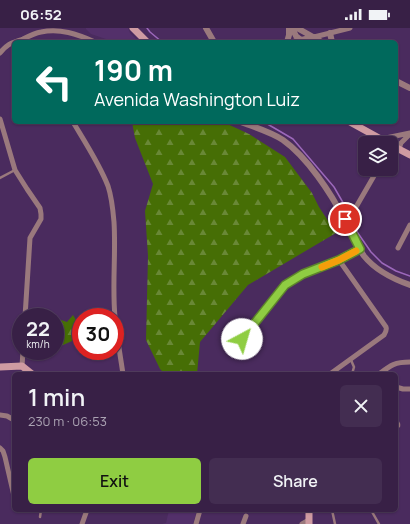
<!DOCTYPE html>
<html lang="en">
<head>
<meta charset="utf-8">
<style>
	body { margin:0; font-family:Manrope,sans-serif; background:#432d51; color:#f1f3f6; height:100vh; display:flex; flex-direction:column; font-size:15px; white-space:nowrap }
	* { box-sizing:border-box; margin:0 }
	p { font-size:13px; color:#aba3b3 }
	.icon { flex:none; width:22px; height:22px; fill:none; stroke:currentColor; stroke-width:2; stroke-linecap:round; stroke-linejoin:round }
	.map { position:relative; flex:1; overflow:hidden }
	.side { position:absolute; left:12px; top:344px; width:386px; height:140px; display:flex; flex-direction:column; background:#382046; border-radius:6px; box-shadow:0 1px 3px #0004,0 0 0 1px #523e5f }
	.side>* { flex:none }
	.hud { position:absolute; left:12px; top:12px; width:386px; height:84px; border-radius:6px; box-shadow:0 1px 3px #0004,0 0 0 1px #523e5f; background:#00695c; color:#fff; overflow:hidden }
	.fabs { position:absolute; left:358px; top:108px; display:grid; gap:8px }
	.fabs a { display:grid; place-items:center; width:40px; height:40px; border-radius:6px; background:#382046; box-shadow:0 1px 3px #0004,0 0 0 1px #523e5f; font-size:20px }
	.speed { position:absolute; left:12px; top:280px; display:flex; gap:8px; font-size:20px; font-weight:700; text-align:center }
	.speed>* { display:grid; place-content:center; width:52px; height:52px; border-radius:50%; background:#382046; box-shadow:0 1px 3px #0004,0 0 0 1px #523e5f; line-height:1 }
	.speed small { font-size:10px; font-weight:400 }
	.speed .limit { border:6px solid #d22; background:#fff; color:#111 }
	.pin { position:absolute; display:grid; place-items:center; width:34px; height:34px; color:#fff; margin:-17px; border:2px solid #fff; border-radius:50%; box-shadow:0 1px 4px #0007 }
	.me { position:absolute; width:44px; margin:-22px; rotate:39deg; stroke-linejoin:round; filter:drop-shadow(0 0 3px #0008) }
	.turn { display:flex; align-items:center; gap:14px; height:84px; padding:0 16px; font-size:18px }
	.turn .icon { width:52px; height:52px; stroke-width:2.5 }
	.turn b { display:block; font-size:28px; line-height:34px }
	.round { display:grid; place-items:center; flex:none; width:42px; height:42px; border-radius:6px; background:#432d51 }
	.summary { display:flex; align-items:center; justify-content:space-between; height:68px; padding:0 16px }
	h1 { font-size:24px; font-weight:600; line-height:30px }
	.cta { display:flex; gap:8px; margin-top:auto; padding:8px 16px }
	.cta a { flex:1; height:46px; border-radius:6px; background:#8fcd42; color:#111; font-size:16px; font-weight:600; line-height:46px; text-align:center }
	.cta a+a { background:#432d51; color:#f1f3f6 }
	.status { display:flex; justify-content:space-between; align-items:center; height:28px; padding:0 20px; background:#382046; direction:ltr }
	.status svg { height:11px; fill:currentColor }
	.map>svg:first-child { display:block }
</style>
</head>
<body>
<div class="status"><b>06:52</b><svg viewBox="0 0 49 12"><path d="M0 12V9h3v3zM5 12V6h3v6zM10 12V3h3v9zM15 12V0h3v12zM26 1h20v11H26zM47 4h2v5h-2z"/></svg></div>
<div class="map">
<svg width="410" height="496" viewBox="0 0 410 496">
	<defs>
		<pattern id="forest-firs" width="22" height="20" patternUnits="userSpaceOnUse"><rect width="22" height="20" fill="#466e05"/><path d="M5 1l3.5 6h-7zM16 11l3.5 6h-7z" fill="#698836"/></pattern>
	</defs>
	<rect width="100%" height="100%" fill="#4a2b5e"/>
	<!-- built -->
	<path fill="#53306a" d="M86,0H128L130,5L139,14H111L109,12L91,6L86,1Z
		M169,482H197L193,496H162L166,495Z"/>
	<!-- forest -->
	<path fill="url(#forest-firs)" d="M132,94H223L249,106L285,129L312,165L319,179L336,205L248,257L200,314L197,346H165L160,341L146,312L148,228L145,183L153,156L135,110Z
		M73,287L76,292L77,302L81,300V309L63,317L58,320L55,316L56,305L55,290L67,294Z"/>
	<g fill="none" stroke-linecap="round" stroke-linejoin="round">
		<!-- stream -->
		<path stroke="#9c68bb" stroke-width="1.5" d="M147,0L150,4L162,14
			M264,94L293,111L334,159L345,178L353,198L371,224L382,235L396,243L410,248"/>
		<!-- service -->
		<path stroke="#9a797d" stroke-width="2.5" d="M0,150L15,142
			M351,332L354,339L352,346
			M396,390L399,396V398L396,401
			M332,482L335,496
			M371,482L379,496
			M309,483L325,482
			M40,489L41,482"/>
		<!-- minor -->
		<path stroke="#9a797d" stroke-width="5" d="M314,9L350,0
			M0,25C8,15 12,15 23,11C29,8 35,5 41,4C60,0 77,6 95,14
			M0,91L15,142L27,161L40,180L41,186V191L30,210L25,289
			M73,94C85,114 100,137 108,158C112,170 113,182 114,194C116,226 112,258 115,289
			M381,111L410,105
			M399,121L401,115L410,106
			M352,186L378,141
			M398,220L410,197
			M115,294L123,346
			M235,320L285,257L303,246L339,232L360,221
			M22,338L23,323
			M330,346L384,307C386,304 387,302 386,299L339,232
			M379,346C391,337 395,334 410,334
			M396,359L403,361H410
			M0,387L7,388L14,392
			M0,420L3,423L5,429L14,468
			M82,496L87,482
			M196,496L200,482
			M243,496L246,488
			M302,496L309,492"/>
		<!-- tertiary -->
		<path stroke="#9a797d" stroke-width="6" d="M206,0L214,14
			M292,0L296,8L301,12
			M297,0L322,14
			M330,5L332,14
			M287,14L289,7V0
			M293,14L314,9
			M396,53L410,60
			M241,94C254,99 271,104 283,112C307,129 331,165 344,191C351,203 356,217 364,228C376,243 393,251 410,257"/>
		<!-- secondary -->
		<path stroke="#cf9ba2" stroke-width="7" d="M133,0L147,14
			M350,94L388,115
			M391,117L410,127
			M0,339L22,338L32,346
			M309,496V482"/>
	</g>
	<g fill="none" stroke-linecap="round" stroke-linejoin="round">
		<!-- route casing -->
		<g stroke="#5d852b" stroke-width="10">
			<path id="route" d="M242,311L285,257L303,246L339,232L360,221L345,191"/>
		</g>
		<!-- route -->
		<use href="#route" stroke="#8fcd42" stroke-width="7"/>
		<!-- slow -->
		<path stroke="#f59e0b" stroke-width="7" d="M322,239L339,232L356,223"/>
	</g>
</svg>
<div class="fabs">
<a><svg class="icon" aria-label="layers" viewBox="0 0 24 24"><path d="M12 4l9 5-9 5-9-5zM3 14l9 5 9-5"/></svg></a>
</div>
<div class="speed"><div>22<small>km/h</small></div><div class="limit">30</div></div>
<div class="pin" style="left:345px;top:191px;background:#d93025"><svg class="icon" aria-label="arrive" viewBox="0 0 24 24"><path d="M6 21V4h12l-3 4 3 4H6"/></svg></div>
<svg class="me" style="left:242px;top:311px" viewBox="-20 -20 40 40"><circle r="19" fill="#fff"/><path d="M0-13L10 11 0 6-10 11z" fill="#8fcd42"/></svg>
<div class="hud">
<div class="turn"><svg class="icon" aria-label="left" viewBox="0 0 24 24"><path d="M17 20v-9H6M10 6l-5 5 5 5"/></svg><div><b>190 m</b>Avenida Washington Luiz</div></div>
</div>
<section class="side">
<div class="summary"><div><h1>1 min</h1><p>230 m · 06:53</p></div><a class="round"><svg class="icon" aria-label="close" viewBox="0 0 24 24"><path d="M6 6l12 12M18 6L6 18"/></svg></a></div>
<div class="cta"><a>Exit</a><a>Share</a></div>
</section>
</div>
</body>
</html>
